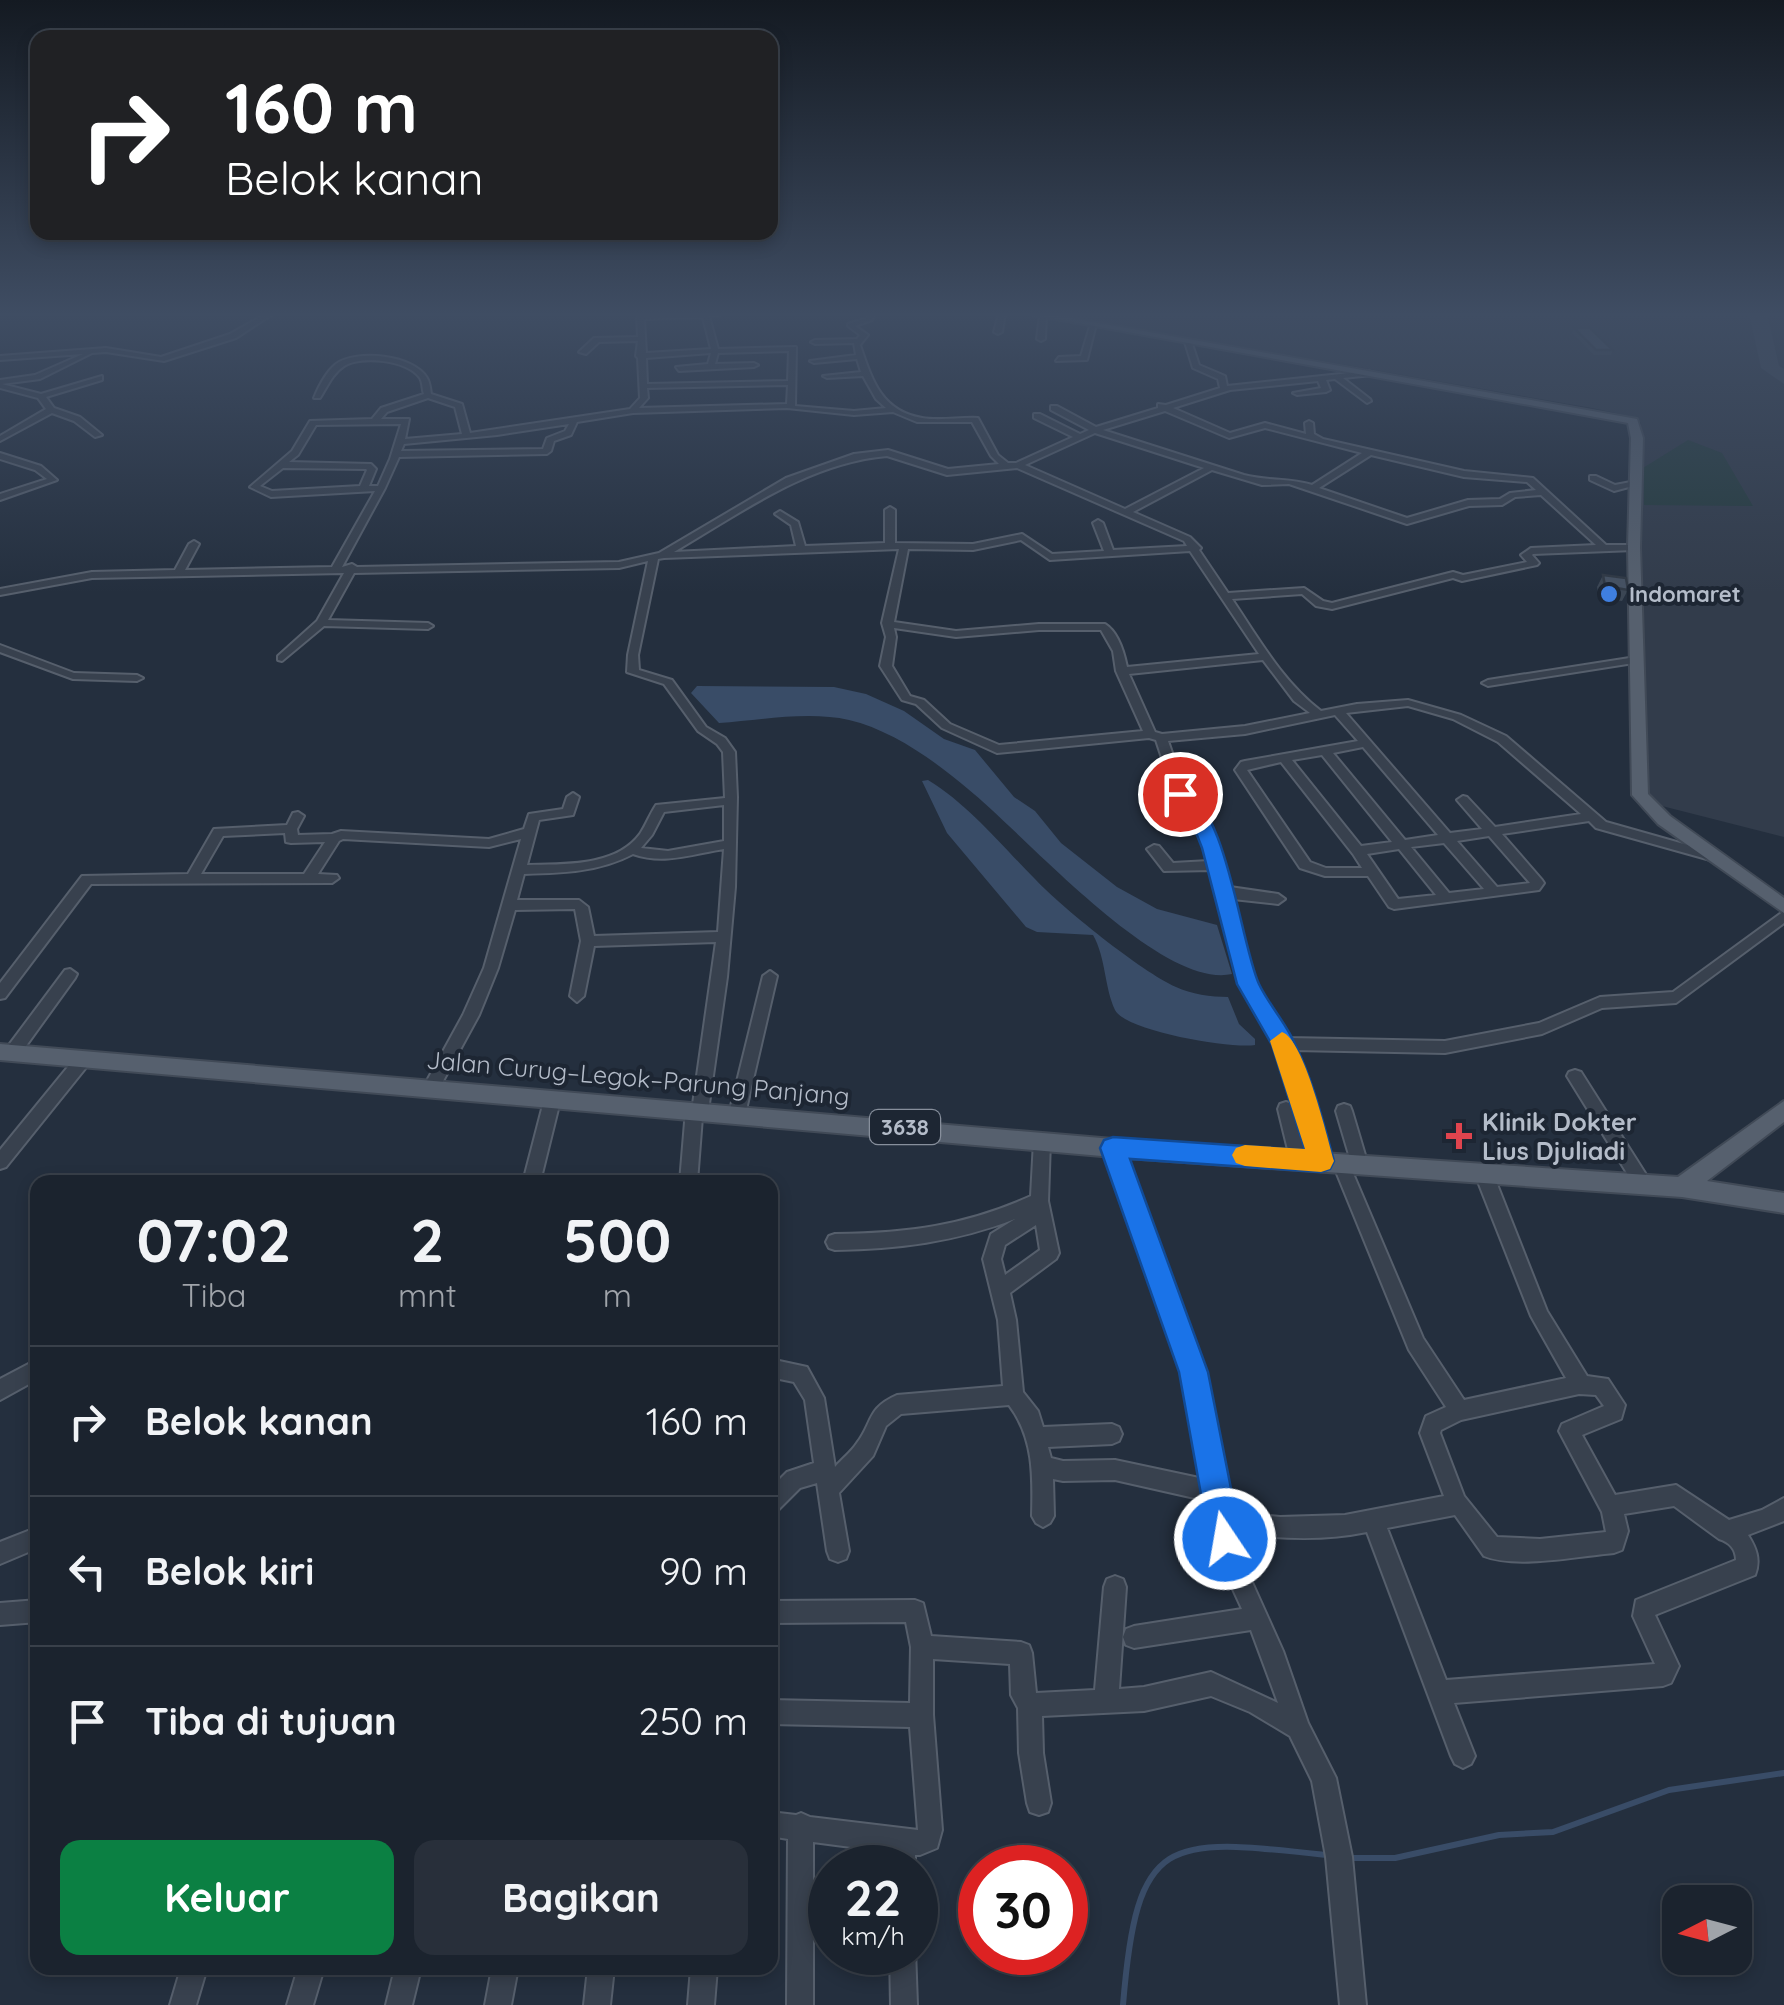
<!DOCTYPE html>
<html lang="id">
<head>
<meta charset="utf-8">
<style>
	body { margin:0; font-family:Quicksand,sans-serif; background:#282f3a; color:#f1f3f6; height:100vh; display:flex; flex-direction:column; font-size:38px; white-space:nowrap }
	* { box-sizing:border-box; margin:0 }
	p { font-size:32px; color:#a0a4aa }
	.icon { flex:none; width:55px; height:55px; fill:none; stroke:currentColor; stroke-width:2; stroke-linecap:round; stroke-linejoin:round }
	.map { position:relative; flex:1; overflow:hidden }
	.sheet { position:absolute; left:30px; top:1175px; width:748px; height:800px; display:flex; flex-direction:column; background:#1b232e; border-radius:20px; box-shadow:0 5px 15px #0003,0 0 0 2px #39404a }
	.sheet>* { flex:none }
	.banner { position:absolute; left:30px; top:30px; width:748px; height:210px; border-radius:20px; box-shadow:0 5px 15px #0003,0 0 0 2px #39404a; background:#202124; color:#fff; overflow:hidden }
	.needle { width:65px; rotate:264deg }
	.controls { position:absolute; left:1662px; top:1885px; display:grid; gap:20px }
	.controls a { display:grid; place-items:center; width:90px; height:90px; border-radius:20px; background:#1b232e; box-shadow:0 5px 15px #0003,0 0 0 2px #39404a; font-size:50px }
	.speed { position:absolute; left:808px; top:1845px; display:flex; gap:20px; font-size:50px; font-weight:700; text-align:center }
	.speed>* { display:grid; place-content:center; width:130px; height:130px; border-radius:50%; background:#1b232e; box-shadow:0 5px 15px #0003,0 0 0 2px #39404a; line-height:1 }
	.speed small { font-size:25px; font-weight:400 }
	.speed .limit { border:15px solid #d22; background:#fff; color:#111 }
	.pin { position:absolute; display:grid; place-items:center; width:85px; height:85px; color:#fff; margin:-42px; border:5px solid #fff; border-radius:50%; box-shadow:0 2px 10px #0007 }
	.me { position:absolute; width:110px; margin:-55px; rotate:348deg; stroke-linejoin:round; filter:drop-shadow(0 0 8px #0008) }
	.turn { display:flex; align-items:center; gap:35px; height:210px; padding:0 30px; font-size:45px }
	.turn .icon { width:130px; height:130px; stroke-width:2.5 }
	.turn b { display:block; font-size:70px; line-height:85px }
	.eta { display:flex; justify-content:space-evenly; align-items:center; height:170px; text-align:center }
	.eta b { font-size:60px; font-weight:800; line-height:70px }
	.primary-button { display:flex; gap:20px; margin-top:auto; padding:20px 30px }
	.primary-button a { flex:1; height:115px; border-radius:20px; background:#0b8043; color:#fff; font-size:40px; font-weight:800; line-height:115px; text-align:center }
	.primary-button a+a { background:#282f3a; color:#f1f3f6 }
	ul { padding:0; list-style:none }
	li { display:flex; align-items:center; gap:30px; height:150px; padding:0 30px; border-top:2px solid #39404a }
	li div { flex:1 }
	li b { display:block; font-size:38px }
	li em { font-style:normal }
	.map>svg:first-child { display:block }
</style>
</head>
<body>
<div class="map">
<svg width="1784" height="2005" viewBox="0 0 1784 2005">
	<rect width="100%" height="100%" fill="#242f3e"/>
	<!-- airport -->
	<path fill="#323c4b" d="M1047,313H1784V837L1658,805L1642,790L1641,423L1629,416L1592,408Z"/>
	<!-- green -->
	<path fill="#263c3f" d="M1688,440L1722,453L1753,506L1644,505L1643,468Z"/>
	<!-- water -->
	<path fill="#394c67" d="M697,686L834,687L866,694L904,711L944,739L975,750L1014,797L1035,811L1061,843L1117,887L1157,909L1217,925L1232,974C1160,990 1023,833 968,789C935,761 892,730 849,720C809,711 760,720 719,723L691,693Z
		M928,780C969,805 1001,845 1035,879C1061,907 1142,972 1176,987C1191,994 1211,997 1228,997L1239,1024L1255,1039V1045C1231,1049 1125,1031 1115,1010C1104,986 1106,958 1093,935L1037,932L1026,927L947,833L922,781Z"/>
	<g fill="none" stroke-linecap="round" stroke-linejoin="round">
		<!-- stream -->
		<path stroke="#394c67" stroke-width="6" d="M1351,1858H1395L1499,1835L1553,1832L1669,1790L1784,1773
			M1123,2005C1137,1833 1166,1837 1326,1855"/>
		<!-- taxiway -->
		<path fill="#3f4a5a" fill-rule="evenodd" d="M1749,313H1767L1779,366L1784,369V384L1761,368Z"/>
		<!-- minor casing -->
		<g stroke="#565f6c" stroke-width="4">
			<path id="minor" d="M267,313H274L236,338L164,361L106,352L92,353L40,379L2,384L41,394L102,376V380L46,397L54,408L80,417L102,435L95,437L74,421L52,413L0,441V436L46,409L38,398L0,388V380L35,375L83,354L0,360V356L106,348L161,357L230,334Z
				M637,313H643L644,315L731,313L709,316L718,349L796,347L795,406L854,411L886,408L876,399L863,376L827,378L823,376L861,372L857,359L814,363L810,361L856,355L854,343L815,344L811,342L815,340L857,339L860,335L848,326V324L867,318L869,313H875L872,320L855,326L868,335L860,345C872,380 881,411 922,418C940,421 960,417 978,418L998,455L1008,463H1016L1073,437L1034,418V414H1040L1080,434L1089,430L1051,410V406H1057L1096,427L1158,408V404L1166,405L1220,388L1218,379L1193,368L1184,339L1191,341L1199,365L1225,376L1227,386L1369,371L1372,375L1343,378L1370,399L1371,401L1367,403L1335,379L1326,380L1330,390L1326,392L1297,395L1293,393L1321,388L1318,381L1230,390L1173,408L1230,433L1265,423L1306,434L1305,423L1309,421L1313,423L1314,434L1323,439L1464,471L1533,478L1606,545H1637V549L1634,550L1533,554L1532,555L1539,563L1537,565L1462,581L1453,578L1332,609L1316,606L1302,594L1232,599C1259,639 1282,681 1321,711L1357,704L1408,700L1461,715L1506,736L1606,822L1719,854L1721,857L1714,861L1596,828L1589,821L1502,834L1542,880L1544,883L1539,890L1394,909L1389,907L1368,876H1325L1300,868L1235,770L1241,762L1245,761L1358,741L1335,715L1245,734L1168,741L1186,793L1208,824L1230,887L1278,894L1285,899L1278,904L1233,899L1255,984L1288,1038L1445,1041L1539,1023L1600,997L1673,992L1784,911V923L1676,1003L1602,1008L1542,1034L1445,1053L1294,1050L1317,1113L1329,1161L1327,1166L1321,1168L1315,1166L1313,1161L1301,1113L1277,1045L1241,984L1212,870L1164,871L1147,849L1154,845L1159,846L1173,863L1209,861L1196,825L1174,794L1156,740L1149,738L997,753L942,728L916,704L902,700L880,666L886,637L882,623L899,549L664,558L658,559L638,655L639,670L672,680L706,727L725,738L735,752L737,797L735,887L727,977L708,1111L702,1117L697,1182H680L686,1110L688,1105L693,1104L716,942L594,946L584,996L577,1002L570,996L581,941L575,909L515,910L498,968L479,1015L437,1092H425L423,1088L463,1015L484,968L521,839L489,847L343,839L339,841L318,874L337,875L339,878L332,883L91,884L5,998L0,999V983L82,876L188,874L214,829L287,825L293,813L298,812L304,816L297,829L298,835L332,834L341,831L489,839L524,829L529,814L563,809L567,797L573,793L579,797L573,815L539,820L527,865C563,864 616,867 640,834C646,825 650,814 656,805L725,798L723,752L717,744L698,731L664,684L627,672L628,655L648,561L619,568L354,573L328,620L428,623L433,626L428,629L324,626L282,661L278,660V656L317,621L344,573L92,578L0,595V589L92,572L175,570L189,544L194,541L199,544L185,570L332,567L375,491L271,497L250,487L292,451L310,421L372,419L381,408L424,394C422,389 423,383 420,378C408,360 361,355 344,366C333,373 327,387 320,398H314C318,388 326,372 336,364C356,349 414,355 427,378C430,383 430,388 431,394L462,404L470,433L630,409L640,398L638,358L636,356L638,341L599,342L586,354L579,352L594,338L638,337ZM703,317L711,349L646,353L644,319ZM789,351L788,381L647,384L646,358L711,353L708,364L676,367L679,371L754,367L758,365L754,363L715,364L718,353ZM788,385L787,404L639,408L648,398L647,388ZM428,398L455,407L462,434L405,439L409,419H381L387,412ZM787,408L854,415L893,412L917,422H972L991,456L999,464L948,469L888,450L854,454L786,478L659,553L619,562L357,567L352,564L342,567L385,488L399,457L547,454L551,451L554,441L571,435L577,422L633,413ZM1165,411L1229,438L1265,428L1362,453L1312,485C1289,478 1267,481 1244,475L1103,430ZM401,424L390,459L378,486H369L376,469L371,464L289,462L298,455L316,425ZM569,424L565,431L547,438L543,449L401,451L404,444L497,435ZM1095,433L1204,468L1125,509L1025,465ZM1371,455L1464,477L1527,482L1536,490L1510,493L1500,499L1468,500L1407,518L1319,488ZM887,456L947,475L1017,468L1184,541L1187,546L1113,550L1103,523L1098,520L1093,523L1104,551L1052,554L1022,534L973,544L895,543V510L890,507L885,510V543L805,546L798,522L780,511L775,514L791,525L796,546L674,552C742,512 808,463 887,456ZM283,468L366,469L367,470L360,486L272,491L260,486ZM1212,470L1262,485L1289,484L1407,524L1469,506L1502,505L1515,497L1541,495L1596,545L1531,548L1521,555L1527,562L1463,575L1453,572L1332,603L1323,601L1304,588L1228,593L1199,550L1201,548L1190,537L1133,512ZM1021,540L1050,560L1190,551L1259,654L1127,667C1124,652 1118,632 1105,624H1039L956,631L894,622L908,549L973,550ZM894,628L956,637L1039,630H1101L1113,651L1116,671L1143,731L999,745L950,724L924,700L910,696L892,666L896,637ZM1263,660L1294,701L1310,713L1245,726L1162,734L1155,732L1129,674ZM1408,706L1453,719L1498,742L1581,814L1495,827L1467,797L1463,796L1457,800L1482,829L1450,833L1346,713ZM1363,747L1438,835L1405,840L1333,753ZM1322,755L1392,842L1361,846L1292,760ZM1281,762L1353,854L1362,868H1326L1310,862L1247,770ZM724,805V841L668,851L641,848L652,835L664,812ZM285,833L286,842L291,843L325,842L304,874H201L223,836ZM1489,836L1530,883L1497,887L1457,841ZM1444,843L1484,889L1449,893L1411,847ZM724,849L718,932L594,936L588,907L579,900H517L524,874C562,873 599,872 633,854C664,865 692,854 724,849ZM1399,849L1436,895L1398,899L1367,854Z
				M999,313H1005L1002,332L998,334L994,332Z
				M1043,313L1046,315L1045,339L1041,341L1037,339L1040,315Z
				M1091,323L1096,324L1087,360L1056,361L1059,357L1081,356Z
				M0,453L41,466L57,480L0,500V494L47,479L35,470L0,459Z
				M1590,476H1596L1615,485L1636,481L1640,484L1614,491L1590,480Z
				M0,645L74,673L137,675L143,678L137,681L73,679L0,652Z
				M1636,657L1641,660L1640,662L1488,686L1482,683L1488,680Z
				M70,969L77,974L75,978L18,1057H6L4,1053L6,1049L65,970Z
				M770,971L777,976L745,1114L743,1119L737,1121L731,1119L729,1114L763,976Z
				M82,1055L88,1057L90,1061L88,1065L6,1167L0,1169V1150L76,1057Z
				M1575,1070L1581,1072L1645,1173L1648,1178L1641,1189L1635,1191L1629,1189L1626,1184L1630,1178L1567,1076L1569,1072Z
				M552,1095L558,1096L560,1101L540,1182H523L544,1101L546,1096Z
				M1286,1102L1292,1104L1294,1109L1306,1158L1304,1163L1298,1165L1292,1163L1290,1158L1278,1109L1280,1104Z
				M1344,1104L1350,1106L1352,1111L1368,1165L1366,1170L1360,1172L1354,1170L1352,1165L1336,1111L1338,1106Z
				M1042,1134L1048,1136L1050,1141L1048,1201L1059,1253L1056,1259L1010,1293L1016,1320L1023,1392L1038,1411L1043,1427L1112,1424L1119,1427L1122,1434L1119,1441L1112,1444L1048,1447L1051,1458L1063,1461L1115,1460L1204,1479L1183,1372L1105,1148L1107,1143L1113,1141L1119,1143L1121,1148L1203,1372L1232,1512L1280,1517L1345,1515L1444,1496L1420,1433L1426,1416L1446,1407L1409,1350L1333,1164L1335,1159L1341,1157L1347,1159L1349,1164L1423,1338L1464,1400L1566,1378L1531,1316L1475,1174L1478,1169L1484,1167L1490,1169L1493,1174L1547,1311L1587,1376L1608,1379L1625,1405L1621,1419L1582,1435L1615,1495L1676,1485L1729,1520L1762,1510L1784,1498V1521L1748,1535C1756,1548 1761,1559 1755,1575L1655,1615L1679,1666L1671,1683L1663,1686L1454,1703L1475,1756L1471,1764L1463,1768L1455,1764L1451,1756L1367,1532C1324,1541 1280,1539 1236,1533L1242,1560L1283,1651L1308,1723L1336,1778L1352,1857L1366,2005H1340L1326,1857L1312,1781L1290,1736L1250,1712L1211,1696L1144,1711L1042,1716L1043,1753L1051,1803L1048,1812L1039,1815L1030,1812L1027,1803L1019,1753L1018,1708L1011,1695L1010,1664L933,1659V1715L942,1830L937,1848L920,1855H915V1868H889V1852L813,1842V2005H787L788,1839L770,1836V1812L796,1815L801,1813L810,1817L918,1830L910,1727L770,1724V1700L910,1703L911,1647L906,1622L770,1623V1601L915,1600L923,1603L931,1636L1021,1642L1029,1645L1032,1653L1036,1693L1095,1690L1104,1587L1107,1579L1115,1576L1123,1579L1126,1587L1119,1689L1144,1687L1211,1672L1278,1703L1251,1630L1134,1648L1126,1645L1123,1637L1126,1629L1134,1626L1242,1609L1220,1561L1214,1529L1209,1521L1211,1516L1208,1501L1115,1480L1063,1481L1053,1479L1054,1516L1050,1523L1043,1527L1036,1523L1032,1516C1033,1476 1034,1438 1009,1405L901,1414L886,1426L873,1456L839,1493L849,1551L846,1559L838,1562L830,1559L827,1551L817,1483L800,1488L777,1511L770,1514V1489L787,1472L814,1463L805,1400L794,1382L770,1377V1359L807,1367L824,1398L835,1467C842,1459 851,1452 857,1443C873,1422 867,1408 897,1395L1003,1386L998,1320L983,1259L991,1234L1015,1219C955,1242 898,1249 835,1250L829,1248L826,1242L829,1236L835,1234C907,1233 965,1226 1031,1196L1034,1141L1036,1136ZM1036,1225L1040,1250L1005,1275L1001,1259L1005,1245ZM1579,1394L1596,1395L1604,1406L1562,1424L1559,1431L1602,1512L1606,1532L1540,1539L1497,1537L1464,1496L1440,1433L1441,1430L1461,1420ZM1674,1506L1719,1539C1729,1542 1736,1549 1736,1560L1636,1600L1633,1616L1655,1664L1446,1680L1387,1528L1455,1515L1484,1556C1516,1569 1580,1556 1614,1553L1622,1550L1628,1531L1624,1514Z
				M38,1359V1379L0,1400V1379Z
				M38,1527V1548L0,1564V1542Z
				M38,1600V1622L0,1625V1603Z
				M915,1949L917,2005H891L890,1952H915Z
				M181,1968H207L196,2005H170Z
				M298,1968H324L313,2005H287Z
				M395,1968H421L412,2005H386Z
				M492,1968H518L511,2005H485Z
				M588,1968H614L610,2005H584Z
				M691,1968H717L714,2005H688Z"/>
		</g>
		<!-- major casing -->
		<g stroke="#414a57" stroke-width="4">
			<path id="major" d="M1023,313H1042L1637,419L1643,438L1640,547L1648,794L1670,816L1784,898V913L1658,824L1632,795L1628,547L1631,438L1628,423Z
				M0,1044L1113,1139L1678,1177L1784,1101V1122L1707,1181L1784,1193V1213L1682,1197L1113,1157L0,1060Z"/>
		</g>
		<!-- minor -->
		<use href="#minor" fill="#38414e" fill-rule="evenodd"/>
		<!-- major -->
		<use href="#major" fill="#56606e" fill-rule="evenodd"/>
	</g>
	<!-- wall -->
	<path fill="#3b4654" d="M1574,328L1613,350L1611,355H1594L1572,333Z
		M1603,575L1628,590L1622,601L1599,598L1597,587Z"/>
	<!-- building -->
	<path fill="#455162" stroke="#303945" stroke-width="2.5" d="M1574,328H1590L1613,350H1596Z
		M1603,575L1626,578L1628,590L1605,586Z"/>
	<!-- sky -->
	<linearGradient id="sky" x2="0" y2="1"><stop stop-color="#141a22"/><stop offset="0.53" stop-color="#3f4d63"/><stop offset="1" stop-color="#3f4d63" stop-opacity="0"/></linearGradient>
	<rect width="1784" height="593" fill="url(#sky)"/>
	<!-- route -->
	<path fill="#1a73e8" stroke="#114b97" stroke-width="2.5" d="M1180,788C1227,803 1240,942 1259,984C1269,1005 1286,1023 1295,1044C1313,1081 1323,1122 1334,1161L1330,1169L1321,1172L1130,1159L1208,1372L1241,1539L1236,1550L1225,1555L1213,1550L1209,1539L1179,1372L1100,1148L1104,1140L1113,1137L1305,1150L1272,1045L1237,984L1202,848L1193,825L1171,794Z"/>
	<!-- slow -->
	<path fill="#f59e0b" d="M1282,1032C1304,1039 1327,1137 1334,1161L1330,1169L1321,1172L1245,1166L1236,1163L1232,1155L1236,1148L1245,1145L1305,1149L1270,1041Z"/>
	<!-- markers -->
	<circle fill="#3f7fe0" stroke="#1d2633" stroke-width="4" cx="1609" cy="594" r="10"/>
	<path fill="#e0444e" stroke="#1d2633" stroke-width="4" d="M1454 1121h10v10h10v10h-10v10h-10v-10h-10v-10h10z"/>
	<g text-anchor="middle" stroke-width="8" stroke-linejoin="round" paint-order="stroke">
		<!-- far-poi labels -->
		<g font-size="22" font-weight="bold" fill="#b4bcc9" stroke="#1d2633" text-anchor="start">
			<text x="1629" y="602">Indomaret</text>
		</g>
		<!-- shield labels -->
		<rect fill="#1d2633" stroke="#878f9c" stroke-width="2.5" x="870" y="1110" width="70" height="34" rx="8"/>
		<g font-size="22" font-weight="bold" fill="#b4bcc9">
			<text x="905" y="1135">3638</text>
		</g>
		<!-- street labels -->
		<g font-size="25" fill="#b4bcc9" stroke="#1d2633">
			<text transform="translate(638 1078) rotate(5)" y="9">Jalan Curug–Legok–Parung Panjang</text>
		</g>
		<!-- poi labels -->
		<g font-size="25" font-weight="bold" fill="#b4bcc9" stroke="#1d2633" text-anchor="start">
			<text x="1482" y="1131">Klinik Dokter<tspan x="1482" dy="29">Lius Djuliadi</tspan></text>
		</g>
	</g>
</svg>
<div class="controls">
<a><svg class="needle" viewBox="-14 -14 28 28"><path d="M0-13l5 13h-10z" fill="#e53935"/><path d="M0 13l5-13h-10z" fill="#a0a4aa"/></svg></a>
</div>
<div class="speed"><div>22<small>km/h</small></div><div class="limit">30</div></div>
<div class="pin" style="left:1180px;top:794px;background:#d93025"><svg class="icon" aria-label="arrive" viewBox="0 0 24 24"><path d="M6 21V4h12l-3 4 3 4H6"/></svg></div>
<svg class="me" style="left:1225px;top:1539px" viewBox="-20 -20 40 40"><circle r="17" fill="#1a73e8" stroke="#fff" stroke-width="3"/><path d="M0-11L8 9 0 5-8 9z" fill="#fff"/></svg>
<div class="banner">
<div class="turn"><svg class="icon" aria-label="right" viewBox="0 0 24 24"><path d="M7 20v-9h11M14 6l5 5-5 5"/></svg><div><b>160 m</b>Belok kanan</div></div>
</div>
<section class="sheet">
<div class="eta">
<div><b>07:02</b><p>Tiba</p></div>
<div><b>2</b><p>mnt</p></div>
<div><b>500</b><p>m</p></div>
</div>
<ul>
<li><svg class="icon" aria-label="right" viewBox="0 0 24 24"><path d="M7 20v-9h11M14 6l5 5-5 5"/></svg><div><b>Belok kanan</b></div><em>160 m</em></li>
<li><svg class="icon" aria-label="left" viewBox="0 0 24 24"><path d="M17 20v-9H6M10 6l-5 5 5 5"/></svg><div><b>Belok kiri</b></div><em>90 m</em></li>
<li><svg class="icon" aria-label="arrive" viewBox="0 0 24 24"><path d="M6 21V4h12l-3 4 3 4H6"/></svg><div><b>Tiba di tujuan</b></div><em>250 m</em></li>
</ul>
<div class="primary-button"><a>Keluar</a><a>Bagikan</a></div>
</section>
</div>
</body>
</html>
